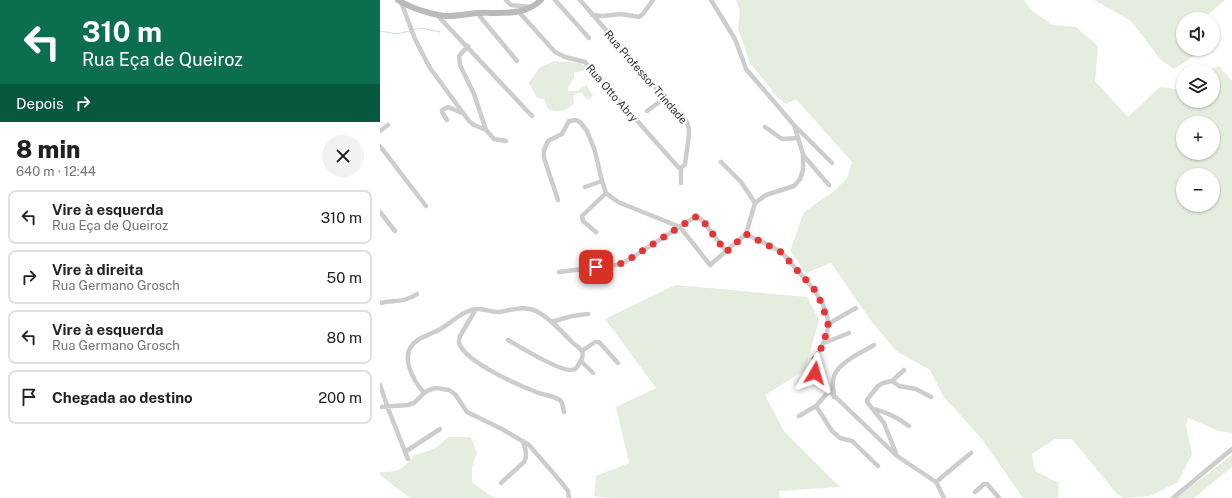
<!DOCTYPE html>
<html lang="pt">
<head>
<meta charset="utf-8">
<style>
	body { margin:0; font-family:"Public Sans",sans-serif; background:#f2f2f2; color:#202124; height:100vh; display:flex; flex-direction:column; font-size:15px; white-space:nowrap }
	* { box-sizing:border-box; margin:0 }
	p { font-size:13px; color:#757577 }
	.icon { flex:none; width:22px; height:22px; fill:none; stroke:currentColor; stroke-width:2; stroke-linecap:round; stroke-linejoin:round }
	.map { position:relative; flex:1; overflow:hidden }
	.drawer { display:flex; flex-direction:column; background:#fff; width:380px }
	.drawer>* { flex:none }
	.hud { background:#0b6e4f; color:#fff; overflow:hidden }
	.tools { position:absolute; left:796px; top:12px; display:grid; gap:8px }
	.tools a { display:grid; place-items:center; width:44px; height:44px; border-radius:50%; background:#fff; box-shadow:0 1px 3px #0004; font-size:20px }
	.pin { position:absolute; display:grid; place-items:center; width:34px; height:34px; color:#fff; margin:-17px; border-radius:8px; box-shadow:0 2px 6px #0006 }
	.me { position:absolute; width:44px; margin:-22px; rotate:7deg; stroke-linejoin:round; filter:drop-shadow(0 0 3px #0008) }
	.turn { display:flex; align-items:center; gap:14px; height:84px; padding:0 16px; font-size:18px }
	.turn .icon { width:52px; height:52px; stroke-width:2.5 }
	.turn b { display:block; font-size:28px; line-height:34px }
	.then { display:flex; align-items:center; height:38px; padding:0 16px; background:#0003; gap:8px; font-size:15px }
	.round { display:grid; place-items:center; flex:none; width:42px; height:42px; border-radius:21px; background:#f2f2f2 }
	.head { display:flex; align-items:center; justify-content:space-between; height:68px; padding:0 16px }
	h1 { font-size:24px; font-weight:800; line-height:30px }
	ul { padding:0; list-style:none }
	li { display:flex; align-items:center; gap:12px; height:54px; margin:0 8px 6px; padding:0 8px; border:2px solid #e0e0e0; border-radius:8px }
	li div { flex:1 }
	li b { display:block; font-size:15px }
	li em { font-style:normal }
	main { display:flex; flex:1; min-height:0 }
	.map>svg:first-child { display:block }
</style>
</head>
<body>
<main>
<section class="drawer">
<div class="hud">
<div class="turn"><svg class="icon" aria-label="left" viewBox="0 0 24 24"><path d="M17 20v-9H6M10 6l-5 5 5 5"/></svg><div><b>310 m</b>Rua Eça de Queiroz</div></div>
<div class="then">Depois<svg class="icon" aria-label="right" viewBox="0 0 24 24"><path d="M7 20v-9h11M14 6l5 5-5 5"/></svg></div>
</div>
<div class="head"><div><h1>8 min</h1><p>640 m · 12:44</p></div><a class="round"><svg class="icon" aria-label="close" viewBox="0 0 24 24"><path d="M6 6l12 12M18 6L6 18"/></svg></a></div>
<ul>
<li><svg class="icon" aria-label="left" viewBox="0 0 24 24"><path d="M17 20v-9H6M10 6l-5 5 5 5"/></svg><div><b>Vire à esquerda</b><p>Rua Eça de Queiroz</p></div><em>310 m</em></li>
<li><svg class="icon" aria-label="right" viewBox="0 0 24 24"><path d="M7 20v-9h11M14 6l5 5-5 5"/></svg><div><b>Vire à direita</b><p>Rua Germano Grosch</p></div><em>50 m</em></li>
<li><svg class="icon" aria-label="left" viewBox="0 0 24 24"><path d="M17 20v-9H6M10 6l-5 5 5 5"/></svg><div><b>Vire à esquerda</b><p>Rua Germano Grosch</p></div><em>80 m</em></li>
<li><svg class="icon" aria-label="arrive" viewBox="0 0 24 24"><path d="M6 21V4h12l-3 4 3 4H6"/></svg><div><b>Chegada ao destino</b></div><em>200 m</em></li>
</ul>
</section>
<div class="map">
<svg width="852" height="498" viewBox="0 0 852 498">
	<rect width="100%" height="100%" fill="#fff"/>
	<!-- green -->
	<path fill="#e5eddf" fill-rule="evenodd" d="M356,0H644L650,9L672,25L696,27L718,46L715,81L748,117L780,87L803,90V101H833V71H823L839,66L852,81V433L839,431L808,418L806,426L812,454L798,482L770,496L744,498L735,492L692,439H675L652,454L655,471L679,483L678,498H643L601,438L563,396L550,370L516,351L492,322L451,263L426,273L410,251L424,212L453,192L467,178L472,162L416,99L406,104L397,97L370,63L358,29L360,11ZM803,123H833V153H803ZM803,175H833V205H803Z
		M714,0H845L828,15L829,19H803V49H825L794,69L781,60L751,21Z
		M174,61L200,63L205,67L203,71L194,73V78L188,87V91H197L206,85L213,96L209,100L206,99L202,93H198L193,97L194,104C186,111 178,113 168,109L164,99L157,98L149,83L159,68Z
		M295,285L427,297L439,320L425,370L385,395L404,431L460,487L399,491L400,498H231L214,496L216,476L249,463L236,407L276,388L225,319Z
		M68,437H91L97,453L92,467V482L109,495L116,498H30L0,475V472C18,472 23,470 34,455C49,451 57,449 68,437Z
		M852,455V467L814,498H796Z"/>
	<g fill="none" stroke-linecap="round" stroke-linejoin="round">
		<!-- stream -->
		<path stroke="#cbddec" stroke-width="1" d="M33,30L41,28L60,32
			M0,31L17,34L30,31"/>
		<!-- street -->
		<path stroke="#cdcdcd" stroke-width="4.5" d="M126,0L131,5L151,7
			M175,0L209,38
			M200,0L285,98L306,120L309,129V135L305,164L301,168V183
			M21,2L35,39L50,68L89,121L94,125L106,130
			M139,12L175,52L185,57L205,62L299,168H301
			M97,13L137,61
			M212,15L223,16L241,14L259,17L263,14L273,0
			M58,16L152,116
			M88,46L79,56L80,65L94,94L106,130L114,139L126,141
			M267,111L285,98
			M67,120L62,112V110L68,107L77,111L82,113
			M415,126L452,163
			M385,127L402,139L418,138
			M0,131L8,125
			M0,146L46,206
			M423,155L449,185
			M341,162L361,182L375,203
			M205,187L222,181
			M178,200L164,158V150L168,141L182,134L189,121L196,120L200,122L207,131L215,151L222,181L226,193L238,202L300,227L330,265L366,234L375,203L386,195L414,186L420,179L423,170V154L414,125L366,69L355,39L331,0
			M0,212L15,231
			M216,232L203,221L202,216L226,193
			M366,234C377,240 389,244 399,251C406,255 411,263 416,269C429,283 448,304 448,324C448,350 422,357 442,384L517,456L556,482L564,498
			M179,272L236,265L245,262L315,217L321,219L347,252
			M0,303C13,300 25,303 37,294
			M96,309L80,336C79,340 78,342 80,345C88,363 138,385 156,392C163,395 174,396 180,400C183,403 183,408 184,412
			M171,322L192,316L208,314
			M448,324L476,308
			M444,343L469,333
			M202,351L215,342H219L238,363
			M201,361L213,373
			M512,381L519,386L536,389L551,397
			M0,385L9,411L28,459
			M44,393C33,380 17,353 38,340C45,335 55,333 62,328C74,321 82,311 96,309C105,308 112,313 120,312C131,310 145,305 156,311C170,318 182,332 193,343C195,345 200,348 202,351C204,355 202,359 200,362C198,366 196,370 191,370C179,371 140,347 128,340
			M454,397C454,392 452,386 453,381C454,364 481,353 494,345
			M436,406L452,431L460,438L472,441L498,466
			M0,407L28,405L34,403L44,393L49,390L56,388L69,390L75,394L87,412L122,429L149,445L181,482L188,491L189,498
			M493,409C507,412 517,417 529,426
			M419,416L436,406L449,391
			M25,452L60,429
			M516,453L504,423L487,402V400L498,386L503,383L512,381L524,370
			M556,482L591,453
			M121,483L144,462C148,455 145,449 143,441
			M595,492L604,484H607L619,498
			M793,498L852,449"/>
		<!-- secondary -->
		<path stroke="#bababa" stroke-width="6" d="M18,0C29,7 44,12 58,15C71,18 84,14 97,13C119,12 144,17 161,0"/>
	</g>
	<g fill="none" stroke-linecap="round" stroke-linejoin="round">
		<!-- route -->
		<path stroke="#e53537" stroke-width="7" stroke-dasharray="0 12.6" d="M216,267L236,265L245,262L315,217L321,218L346,252L366,234L401,252L434,289L442,304L448,324L444,343L435,359V373"/>
	</g>
	<g text-anchor="middle" stroke-width="4" stroke-linejoin="round" paint-order="stroke">
		<!-- street labels -->
		<g font-size="11" fill="#303030" stroke="#fff">
			<text transform="translate(266 77) rotate(49)" y="4">Rua Professor Trindade</text>
			<text transform="translate(232 93) rotate(49)" y="4">Rua Otto Abry</text>
		</g>
	</g>
</svg>
<div class="tools">
<a><svg class="icon" aria-label="sound" viewBox="0 0 24 24"><path d="M4 9h4l5-4v14l-5-4H4zM17 9q2 3 0 6"/></svg></a>
<a><svg class="icon" aria-label="layers" viewBox="0 0 24 24"><path d="M12 4l9 5-9 5-9-5zM3 14l9 5 9-5"/></svg></a>
<a>+</a>
<a>−</a>
</div>
<div class="pin" style="left:216px;top:267px;background:#d93025"><svg class="icon" aria-label="arrive" viewBox="0 0 24 24"><path d="M6 21V4h12l-3 4 3 4H6"/></svg></div>
<svg class="me" style="left:435px;top:373px" viewBox="-20 -20 40 40"><path d="M0-17L14 15 0 8-14 15z" fill="#e53537" stroke="#fff" stroke-width="4"/></svg>
</div>
</main>
</body>
</html>
